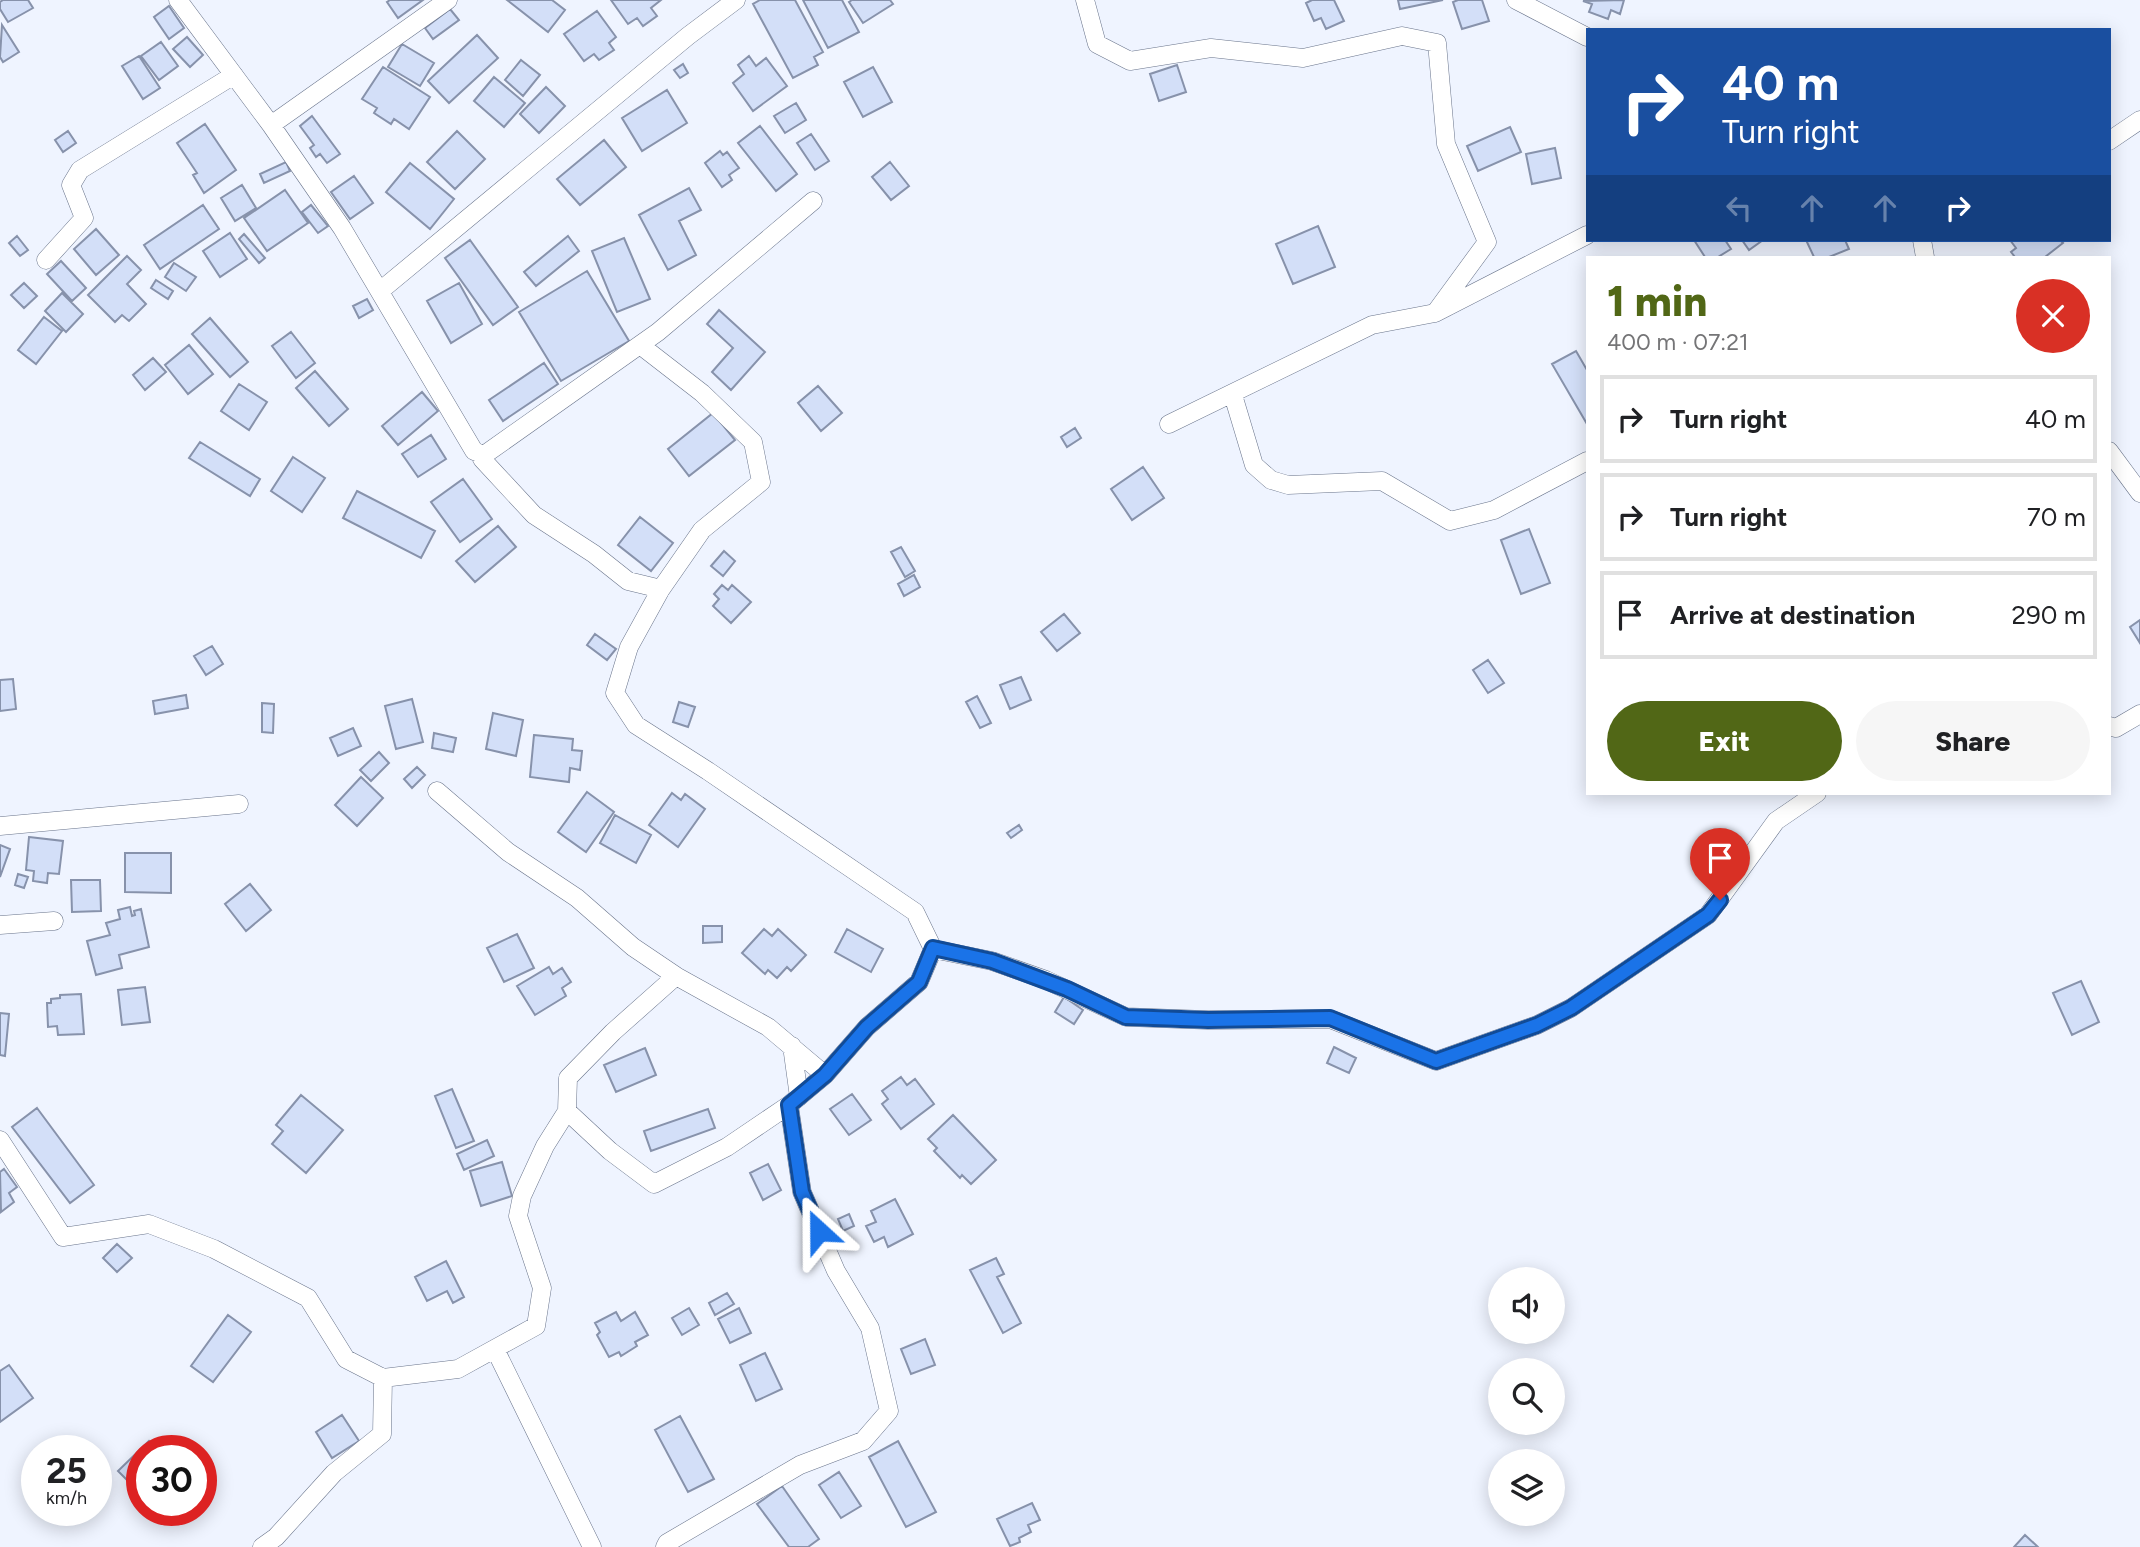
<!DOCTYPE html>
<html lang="en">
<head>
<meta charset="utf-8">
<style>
	body { margin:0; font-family:Figtree,sans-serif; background:#f6f6f6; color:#202124; height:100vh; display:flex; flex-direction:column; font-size:26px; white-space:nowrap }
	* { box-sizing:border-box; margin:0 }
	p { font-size:23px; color:#757577 }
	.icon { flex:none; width:38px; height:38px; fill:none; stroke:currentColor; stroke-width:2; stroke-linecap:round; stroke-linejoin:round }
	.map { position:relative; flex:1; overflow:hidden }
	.details { position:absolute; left:1586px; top:256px; width:525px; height:539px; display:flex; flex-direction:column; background:#fff; border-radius:0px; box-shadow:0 4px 18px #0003 }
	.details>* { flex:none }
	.hud { position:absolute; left:1586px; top:28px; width:525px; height:214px; border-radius:0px; box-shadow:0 4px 18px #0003; background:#1a4fa0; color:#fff; overflow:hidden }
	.controls { position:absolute; left:1488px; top:1267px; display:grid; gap:14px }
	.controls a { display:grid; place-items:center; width:77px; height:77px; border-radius:50%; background:#fff; box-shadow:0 4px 18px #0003; font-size:35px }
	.speed { position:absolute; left:21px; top:1435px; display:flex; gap:14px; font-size:35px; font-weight:700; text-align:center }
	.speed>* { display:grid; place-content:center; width:91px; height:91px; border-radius:50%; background:#fff; box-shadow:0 4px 18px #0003; line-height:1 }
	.speed small { font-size:18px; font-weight:400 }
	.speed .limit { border:10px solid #d22; background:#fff; color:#111 }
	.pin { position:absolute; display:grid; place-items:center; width:60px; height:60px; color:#fff; margin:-72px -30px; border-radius:50% 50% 50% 0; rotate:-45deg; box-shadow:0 0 7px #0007 }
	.pin .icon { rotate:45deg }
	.me { position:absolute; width:77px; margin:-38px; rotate:336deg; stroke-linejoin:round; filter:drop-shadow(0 0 5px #0008) }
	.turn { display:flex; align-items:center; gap:24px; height:147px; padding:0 21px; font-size:32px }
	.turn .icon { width:91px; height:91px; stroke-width:2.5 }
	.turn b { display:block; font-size:49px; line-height:60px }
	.lanes { display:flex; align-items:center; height:66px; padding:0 21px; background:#0003; justify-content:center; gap:35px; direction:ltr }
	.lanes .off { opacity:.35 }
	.round { display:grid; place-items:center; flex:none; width:74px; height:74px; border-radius:37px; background:#f6f6f6 }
	.overview { display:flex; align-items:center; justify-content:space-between; height:119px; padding:0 21px }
	h1 { font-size:42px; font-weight:800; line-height:52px; color:#516716 }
	.button { display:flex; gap:14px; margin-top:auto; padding:14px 21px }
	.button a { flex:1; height:80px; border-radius:42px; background:#516716; color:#fff; font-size:28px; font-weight:800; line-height:80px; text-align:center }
	.button a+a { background:#f6f6f6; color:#202124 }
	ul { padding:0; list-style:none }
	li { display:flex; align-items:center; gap:21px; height:88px; margin:0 14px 10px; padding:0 7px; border:4px solid #e0e0e0; border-radius:0px }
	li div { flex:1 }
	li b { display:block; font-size:26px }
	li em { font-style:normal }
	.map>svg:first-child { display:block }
</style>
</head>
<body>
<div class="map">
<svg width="2140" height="1547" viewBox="0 0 2140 1547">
	<rect width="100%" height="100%" fill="#eff4ff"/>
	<!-- building -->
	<path fill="#d3dff8" stroke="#8792ab" stroke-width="2" d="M3,0H28L33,8L8,22L0,9V2Z
		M390,0H423L398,18L387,2Z
		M507,0H552L565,10L548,32Z
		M611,0H661L651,8L657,16L643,26L637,18L628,24Z
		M760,0H795L823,52L814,57L818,65L793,78L753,4Z
		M803,0H842L859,32L828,48Z
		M852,0H890L893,4L863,23L849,2Z
		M1312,0H1334L1344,21L1326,29L1321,18L1314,21L1306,3Z
		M1398,0H1443L1400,9Z
		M1458,0H1482L1489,21L1462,29L1453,2Z
		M1624,0L1620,14L1611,10L1608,19L1589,12L1592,4L1583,1Z
		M169,6L184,28L169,39L154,17Z
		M450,9L459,20L433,39L425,28Z
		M597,11L616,37L609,43L614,50L599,60L594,54L584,61L564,34Z
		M2,25L19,52L3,62L0,57Z
		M477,35L498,58L449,103L428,81Z
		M187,37L203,55L190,67L173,49Z
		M161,42L178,66L159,80L141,56Z
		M402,44L434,63L420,86L388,67Z
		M139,56L160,88L143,99L122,66Z
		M749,56L756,66L766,58L787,86L753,111L733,83L744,74L738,65Z
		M521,60L540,75L523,96L505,80Z
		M683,64L688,73L680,78L674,70Z
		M1177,65L1186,92L1159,101L1150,74Z
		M383,67L430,97L409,129L394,119L391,124L374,113L377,108L362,99Z
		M873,67L892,102L863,117L844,82Z
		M494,77L525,103L504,127L474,101Z
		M546,87L565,106L539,133L520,114Z
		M667,90L687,123L642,151L622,118Z
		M796,103L806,120L785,133L774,116Z
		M312,116L340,154L327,163L320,154L316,157L310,148L314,145L300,126Z
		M205,124L236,170L204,193L193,175L197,173L177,143Z
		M760,126L797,174L776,191L738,143Z
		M1510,127L1521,152L1478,171L1467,146Z
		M68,131L76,143L63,152L55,140Z
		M457,131L485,159L455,189L427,162Z
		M811,134L829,161L815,170L797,143Z
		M604,140L626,167L580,205L557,179Z
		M1555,148L1561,178L1532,184L1526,154Z
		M720,151L723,155L727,152L739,168L729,175L732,180L722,187L705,163Z
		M286,162L290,171L264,183L260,174Z
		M890,162L909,186L891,200L872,177Z
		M410,163L454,199L430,229L386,192Z
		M354,176L373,203L350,219L331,192Z
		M242,185L256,208L235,221L221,198Z
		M689,188L701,210L679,221L696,255L668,270L639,215Z
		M285,190L308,223L267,251L244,218Z
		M203,205L219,229L160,269L144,245Z
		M311,205L328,226L318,233L302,212Z
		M1318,226L1335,267L1293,284L1276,244Z
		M96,229L119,255L96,275L74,249Z
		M230,233L247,259L220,277L203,251Z
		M244,234L265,258L259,263L239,239Z
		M17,236L28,250L20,256L9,243Z
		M568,236L579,251L536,286L524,272Z
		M624,238L650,299L617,312L592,251Z
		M470,240L518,307L493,325L445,258Z
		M1694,240H1725L1731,249L1718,257H1705Z
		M1742,240H1763L1749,250Z
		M1806,240H1845L1849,249L1829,257H1814Z
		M2010,240H2060L2063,243L2045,257H2015L2011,252L2016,248Z
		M127,256L141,270L127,284L146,304L129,321L122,315L115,322L88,295Z
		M61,261L86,288L72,301L47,274Z
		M174,263L196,277L186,291L165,277Z
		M587,271L629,341L561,381L519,312Z
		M156,280L173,291L168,299L151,288Z
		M24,283L37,296L24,308L11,295Z
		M459,283L482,324L451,343L427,301Z
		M62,293L83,314L66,332L45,311Z
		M367,299L373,310L359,318L353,306Z
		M719,310L765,352L731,390L712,372L733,348L707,324Z
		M44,317L62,331L36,364L18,350Z
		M210,318L248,362L230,377L192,334Z
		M291,332L315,363L296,378L272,346Z
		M189,345L213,374L188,394L165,365Z
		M1576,351L1587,370V424L1552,364Z
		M153,358L166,372L145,390L133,375Z
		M544,363L558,384L503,421L489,400Z
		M315,371L348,409L329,426L296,388Z
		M239,384L267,402L249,430L221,411Z
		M818,386L842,413L821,431L798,403Z
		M422,392L438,411L398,445L382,426Z
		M713,413L735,440L689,476L668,449Z
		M1075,428L1081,438L1067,447L1061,437Z
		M431,435L446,459L418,477L402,454Z
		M200,442L260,479L250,496L189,458Z
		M293,457L325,478L302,512L271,491Z
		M1143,467L1164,498L1132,520L1111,489Z
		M463,479L492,519L460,542L431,502Z
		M357,491L435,531L421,558L343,518Z
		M640,517L673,543L651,571L618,545Z
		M498,526L516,547L475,582L456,561Z
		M1529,529L1550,583L1521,594L1501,540Z
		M901,547L915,571L905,577L891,552Z
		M724,551L735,561L723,576L711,566Z
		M914,575L920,587L904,596L898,584Z
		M722,585L728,590L732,585L751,602L731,623L713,606L719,599L714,594Z
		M1064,614L1080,633L1057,651L1041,632Z
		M2140,620V643L2130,627Z
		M595,634L616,649L607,660L587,645Z
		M212,646L223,664L206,675L194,656Z
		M1488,660L1504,683L1488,693L1473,670Z
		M1021,677L1031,700L1010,709L1000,685Z
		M13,679L16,709L0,711V680Z
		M186,695L188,708L155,714L153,701Z
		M977,696L991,723L980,728L966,702Z
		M412,699L423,742L396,749L385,706Z
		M679,702L695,707L688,727L673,722Z
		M262,703L274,704L273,733L262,732Z
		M493,713L523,720L516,756L486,749Z
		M353,728L361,746L338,756L330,738Z
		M434,733L456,738L453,752L432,748Z
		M534,735L573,739L572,750L582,751L580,770L570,768L569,782L530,777Z
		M379,752L389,763L371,781L360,770Z
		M417,767L425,775L412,788L404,779Z
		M361,777L383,798L357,826L335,805Z
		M587,792L614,812L586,852L558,832Z
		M672,793L681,800L685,794L705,809L678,847L649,825Z
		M615,815L651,835L636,863L600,843Z
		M1019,825L1022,830L1011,838L1007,833Z
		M29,837L63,841L59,874L48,873L47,883L33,881L34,871L26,870Z
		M0,845L10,849L0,877Z
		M125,853H171V893L125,892Z
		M18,874L28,877L24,888L15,885Z
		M71,880H100L101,911L72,912Z
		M250,884L271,910L246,931L225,904Z
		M130,907L132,916L135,915L134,911L141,909L149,947L119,955L122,968L96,975L87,941L110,935L106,923L120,919L118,910Z
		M703,926H722V942L703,943Z
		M764,929L772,936L778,929L806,955L791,971L787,967L777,978L768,970L765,974L742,953Z
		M847,929L883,949L871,972L835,952Z
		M517,934L534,968L504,982L487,948Z
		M549,967L553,974L562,968L571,982L562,988L566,996L535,1015L517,986Z
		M2081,981L2099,1022L2072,1035L2053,993Z
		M145,987L150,1022L122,1025L118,990Z
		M81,994L84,1034L58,1035L57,1026L48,1027L47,1003H51V999L60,998V995Z
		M1064,997L1083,1010L1074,1024L1055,1012Z
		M0,1013L9,1014L5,1056L0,1055Z
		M1334,1047L1356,1058L1349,1073L1327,1063Z
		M645,1048L656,1075L616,1092L604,1065Z
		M901,1077L907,1085L915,1079L934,1104L901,1129L882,1104L888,1099L882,1091Z
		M452,1089L474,1141L456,1148L435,1096Z
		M852,1094L871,1120L849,1135L830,1109Z
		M301,1095L343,1130L306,1173L272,1144L283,1131L276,1125Z
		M37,1108L94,1185L70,1203L12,1127Z
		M708,1109L715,1128L651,1151L644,1131Z
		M953,1115L996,1160L971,1184L962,1175L960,1178L934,1151L937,1148L928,1139Z
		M487,1140L494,1156L464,1170L457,1154Z
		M502,1162L512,1196L481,1206L470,1171Z
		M768,1164L781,1190L763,1200L750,1173Z
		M4,1169L17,1187L9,1193L14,1202L1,1212L0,1172Z
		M895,1199L913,1234L888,1247L884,1237L874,1242L866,1226L876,1222L871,1211Z
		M849,1214L854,1226L843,1231L838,1219Z
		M117,1244L132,1258L117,1272L103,1258Z
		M996,1258L1004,1274L997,1277L1021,1323L1003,1333L970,1270Z
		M446,1261L464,1297L453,1303L447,1291L427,1301L415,1277Z
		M727,1293L734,1304L715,1315L709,1303Z
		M689,1308L699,1325L682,1335L672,1318Z
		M739,1308L751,1333L730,1343L718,1319Z
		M616,1312L621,1321L635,1312L648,1335L635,1342L637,1346L621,1356L619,1352L609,1357L597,1335L600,1332L595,1323Z
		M228,1315L251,1332L213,1382L191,1366Z
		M925,1339L935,1365L911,1374L901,1349Z
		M765,1353L782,1389L756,1401L740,1365Z
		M9,1365L33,1398L0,1422V1371Z
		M342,1415L359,1441L332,1458L316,1432Z
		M680,1416L714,1479L688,1492L655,1430Z
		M149,1441L159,1451H142V1495L118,1471Z
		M898,1441L936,1512L906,1527L869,1457Z
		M839,1472L861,1506L841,1518L819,1485Z
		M782,1486L819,1539L808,1547H789L757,1504Z
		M1032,1503L1040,1520L1028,1525L1031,1532L1019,1538L1020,1542L1010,1546L997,1519Z
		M2025,1535L2038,1547H2014Z"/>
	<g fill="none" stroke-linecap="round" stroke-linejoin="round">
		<!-- street casing -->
		<g stroke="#69748b" stroke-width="19">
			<path id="street" d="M178,0L271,125L342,228L474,451L484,455L658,332L813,201
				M1085,0L1097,44L1130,61L1211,48L1303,58L1402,36L1437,43L1446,144L1487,242L1435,313
				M1516,0L1587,37
				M271,125L448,0
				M2109,141L2140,120
				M1922,240L1925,257
				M46,260L84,218L71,185L80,170L234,75
				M380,291L688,36L736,0
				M640,345L702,393L753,442L761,482L702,530L661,589L629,647L615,693L636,725L708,771L915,912L933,949L919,982L867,1027L825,1075L789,1105L802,1192L836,1271L870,1328L889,1411L863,1441L800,1465L667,1543L665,1547
				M1233,395L1254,465L1271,480L1288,485L1382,481L1450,521L1494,510L1587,461
				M1169,424L1372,325L1435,313L1587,235
				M2109,451L2140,493
				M484,455L482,459L534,515L594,554L628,581L661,589
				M2109,726L2116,728L2140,714
				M437,791L508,852L577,898L633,947L676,976L768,1027L825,1075
				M0,826L239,804
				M0,925L54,921
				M933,949L992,961L1046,980L1126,1017L1208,1020L1330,1019L1436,1061L1537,1025L1571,1008L1708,915L1776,821L1817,793
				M792,1046L799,1097
				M567,1111L568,1078L613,1032L676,976
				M0,1140L63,1237L149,1224L214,1249L308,1298L346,1359L383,1378L458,1369L536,1326L542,1288L518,1216L522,1196L545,1146L567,1111L610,1151L654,1184L727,1147L789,1105
				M495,1349L592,1547
				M262,1547L276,1537L334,1473L382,1434L383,1378"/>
		</g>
		<!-- street -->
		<use href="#street" stroke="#fff" stroke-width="18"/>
	</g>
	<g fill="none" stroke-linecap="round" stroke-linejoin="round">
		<!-- route casing -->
		<g stroke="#114b97" stroke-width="18">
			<path id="route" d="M819,1231L802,1192L789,1105L825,1075L867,1027L919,982L933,948L992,961L1067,989L1126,1017L1208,1020L1330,1018L1436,1061L1537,1025L1571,1008L1708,915L1720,900"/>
		</g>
		<!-- route -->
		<use href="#route" stroke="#1a73e8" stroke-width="12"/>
	</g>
</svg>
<div class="controls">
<a><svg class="icon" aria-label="sound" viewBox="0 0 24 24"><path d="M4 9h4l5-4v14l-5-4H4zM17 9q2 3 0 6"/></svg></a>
<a><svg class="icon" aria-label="search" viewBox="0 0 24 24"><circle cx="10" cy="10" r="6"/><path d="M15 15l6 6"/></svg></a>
<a><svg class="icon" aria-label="layers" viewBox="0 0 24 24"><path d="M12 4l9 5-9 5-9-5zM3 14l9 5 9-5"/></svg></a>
</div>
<div class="speed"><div>25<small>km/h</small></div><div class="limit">30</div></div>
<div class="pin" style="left:1720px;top:900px;background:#d93025"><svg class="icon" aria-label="arrive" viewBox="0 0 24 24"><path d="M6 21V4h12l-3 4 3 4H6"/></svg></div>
<svg class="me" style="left:819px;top:1231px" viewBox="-20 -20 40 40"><path d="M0-17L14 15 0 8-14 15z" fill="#1a73e8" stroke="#fff" stroke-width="4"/></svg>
<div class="hud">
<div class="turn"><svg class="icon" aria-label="right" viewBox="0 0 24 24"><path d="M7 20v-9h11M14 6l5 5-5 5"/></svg><div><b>40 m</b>Turn right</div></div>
<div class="lanes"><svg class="icon off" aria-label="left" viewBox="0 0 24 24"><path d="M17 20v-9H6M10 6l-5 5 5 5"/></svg><svg class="icon off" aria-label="ahead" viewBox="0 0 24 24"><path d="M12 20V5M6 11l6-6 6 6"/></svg><svg class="icon off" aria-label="ahead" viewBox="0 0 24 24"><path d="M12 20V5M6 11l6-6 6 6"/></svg><svg class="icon" aria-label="right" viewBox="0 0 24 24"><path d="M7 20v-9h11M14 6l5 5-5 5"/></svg></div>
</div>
<section class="details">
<div class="overview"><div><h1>1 min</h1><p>400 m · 07:21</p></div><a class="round" style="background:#d93025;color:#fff"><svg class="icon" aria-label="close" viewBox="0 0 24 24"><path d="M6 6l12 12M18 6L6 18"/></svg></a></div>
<ul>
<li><svg class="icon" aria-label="right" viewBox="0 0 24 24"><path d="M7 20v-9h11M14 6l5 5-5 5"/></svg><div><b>Turn right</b></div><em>40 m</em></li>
<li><svg class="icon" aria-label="right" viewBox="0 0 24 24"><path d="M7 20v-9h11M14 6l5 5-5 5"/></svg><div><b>Turn right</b></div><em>70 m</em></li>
<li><svg class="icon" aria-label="arrive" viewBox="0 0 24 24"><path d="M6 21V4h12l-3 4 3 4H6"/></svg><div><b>Arrive at destination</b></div><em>290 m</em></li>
</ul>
<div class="button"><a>Exit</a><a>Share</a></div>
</section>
</div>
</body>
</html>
